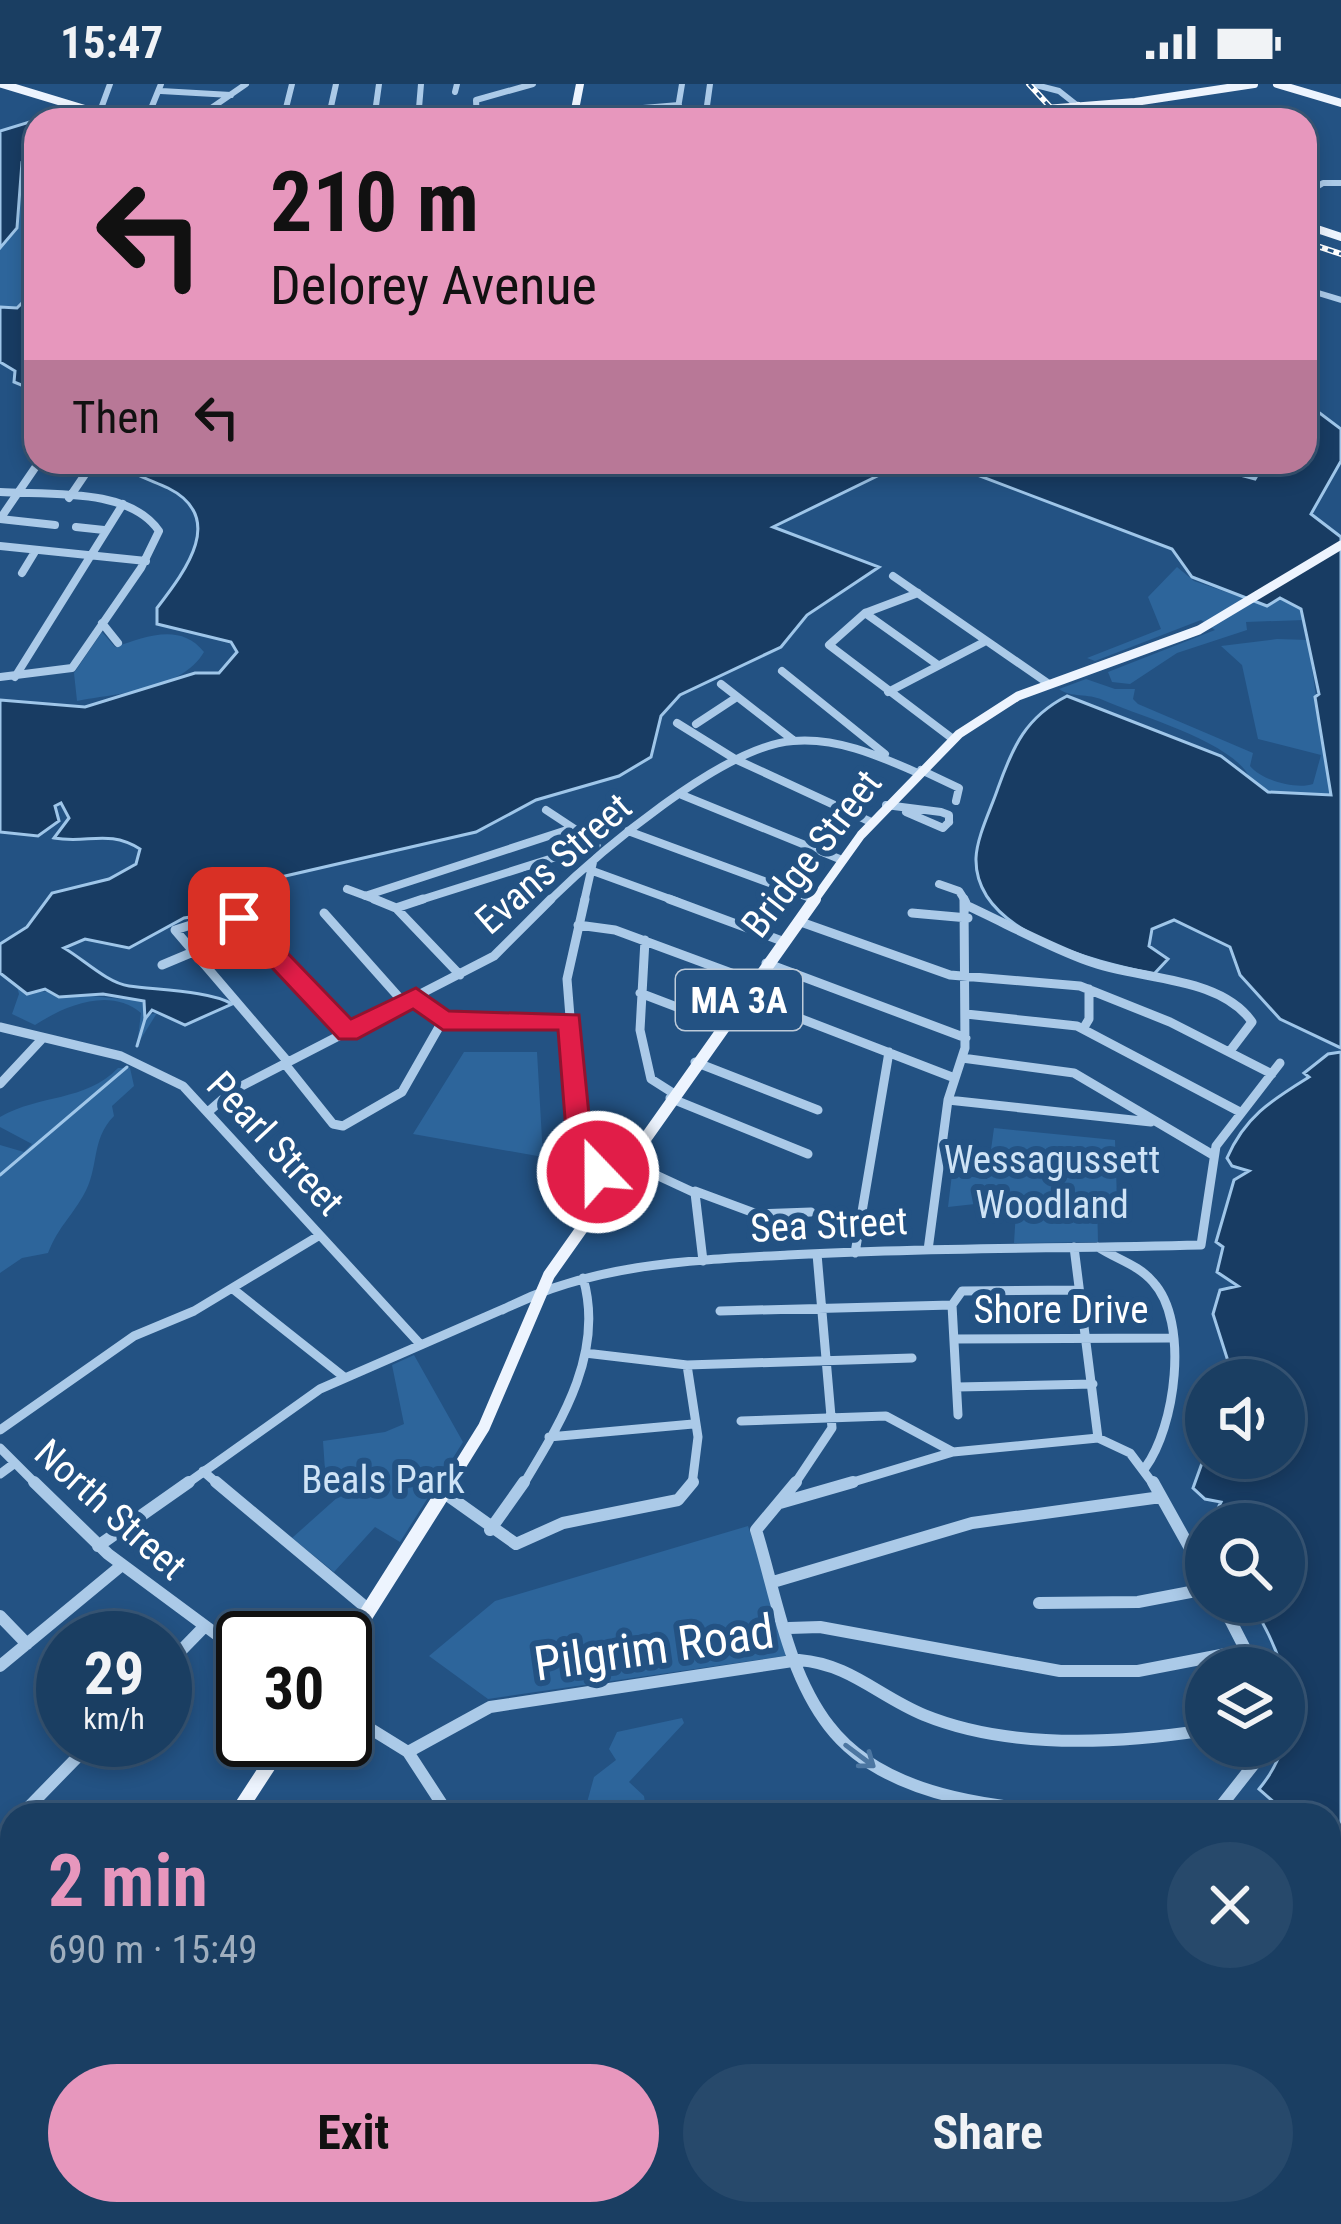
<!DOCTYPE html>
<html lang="en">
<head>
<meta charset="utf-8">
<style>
	body { margin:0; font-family:"Roboto Condensed",sans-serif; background:#27496b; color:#f1f3f6; height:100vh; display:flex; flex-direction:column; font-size:45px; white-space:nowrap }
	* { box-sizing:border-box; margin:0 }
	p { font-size:39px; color:#9faebe }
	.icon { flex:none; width:66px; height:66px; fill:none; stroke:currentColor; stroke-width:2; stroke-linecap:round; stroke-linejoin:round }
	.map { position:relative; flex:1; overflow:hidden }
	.sheet { position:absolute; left:0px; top:1719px; width:1341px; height:423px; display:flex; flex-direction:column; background:#1a3e62; border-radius:36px 36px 0 0; box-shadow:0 6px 18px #0003,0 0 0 3px #385777 }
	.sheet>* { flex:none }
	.guide { position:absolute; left:24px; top:24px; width:1293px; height:366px; border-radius:36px; box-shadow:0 6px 18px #0003,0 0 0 3px #385777; background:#e797bd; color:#111; overflow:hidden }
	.buttons { position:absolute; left:1185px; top:1275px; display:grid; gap:24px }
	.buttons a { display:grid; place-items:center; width:120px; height:120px; border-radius:50%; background:#1a3e62; box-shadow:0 6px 18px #0003,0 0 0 3px #385777; font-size:60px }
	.speed { position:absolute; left:36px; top:1527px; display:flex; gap:24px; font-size:60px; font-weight:700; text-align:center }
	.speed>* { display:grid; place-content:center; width:156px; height:156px; border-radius:50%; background:#1a3e62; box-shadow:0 6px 18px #0003,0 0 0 3px #385777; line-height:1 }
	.speed small { font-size:30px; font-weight:400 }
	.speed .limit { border:6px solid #111; border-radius:18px; background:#fff; color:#111 }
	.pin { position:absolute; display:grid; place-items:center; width:102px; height:102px; color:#fff; margin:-51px; border-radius:24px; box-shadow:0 6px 18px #0006 }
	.me { position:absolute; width:132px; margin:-66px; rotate:338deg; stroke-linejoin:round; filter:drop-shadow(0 0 9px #0008) }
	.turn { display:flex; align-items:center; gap:42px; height:252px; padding:0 48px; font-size:54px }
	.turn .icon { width:156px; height:156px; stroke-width:2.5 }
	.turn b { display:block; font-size:84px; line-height:102px }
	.then { display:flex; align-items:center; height:114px; padding:0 48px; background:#0003; gap:24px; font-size:45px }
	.round { display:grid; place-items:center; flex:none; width:126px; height:126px; border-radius:63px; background:#27496b }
	.overview { display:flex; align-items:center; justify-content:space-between; height:204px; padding:0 48px }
	h1 { font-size:72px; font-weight:700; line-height:90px; color:#e797bd }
	.button { display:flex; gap:24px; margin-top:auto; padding:24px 48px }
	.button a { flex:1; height:138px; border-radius:72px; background:#e797bd; color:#111; font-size:48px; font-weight:700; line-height:138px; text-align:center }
	.button a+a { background:#27496b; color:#f1f3f6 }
	.status { display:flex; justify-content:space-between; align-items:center; height:84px; padding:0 60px; background:#1a3e62; direction:ltr }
	.status svg { height:33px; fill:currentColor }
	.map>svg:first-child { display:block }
</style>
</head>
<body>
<div class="status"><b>15:47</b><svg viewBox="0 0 49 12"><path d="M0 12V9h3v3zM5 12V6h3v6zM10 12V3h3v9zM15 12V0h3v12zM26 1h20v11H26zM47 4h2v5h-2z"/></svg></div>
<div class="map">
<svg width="1341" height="2140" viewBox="0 0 1341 2140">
	<rect width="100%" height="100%" fill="#235283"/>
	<!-- green -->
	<path fill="#2d659b" d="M36,72V215L17,224L0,223V164L14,148L21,77Z
		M1177,483L1194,497L1267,522L1280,514L1301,525L1304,536L1246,538L1247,546L1177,569L1130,600L1112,598L1108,588L1215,546L1201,536L1095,577L1087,574L1161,545L1148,513Z
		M102,548L115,563C145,553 180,538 204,568C181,607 117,609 77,617L74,589Z
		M1277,555L1308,556L1330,711L1268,708L1252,701C1246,661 1138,632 1103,616C1088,609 1071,614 1059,605L1086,595L1115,605H1135L1133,615L1138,620L1253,669L1250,682C1261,696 1296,706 1313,700L1321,671L1258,655L1242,581L1221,562Z
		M15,895L27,906L144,917L148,931L157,929L137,961L141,929C109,902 63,923 35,941L12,930L19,910Z
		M464,968H537L543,1073L413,1050Z
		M118,984H130L134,1002L112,1022L114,1032C90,1056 100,1084 83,1112C69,1136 59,1142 48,1169L22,1174L0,1189V1061L24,1068L32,1060L0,1043V1033C40,1010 85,1018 118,984Z
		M994,1044L1115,1056L1117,1116L1097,1115L1098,1158L1014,1159L1016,1127L975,1120L948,1123L952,1090L987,1095Z
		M414,1271L463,1358L400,1458L375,1443L334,1488L292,1454L339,1412L326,1401L323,1357L385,1348L404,1340L392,1281Z
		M748,1442L790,1567L785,1572L488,1615L429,1572L495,1517Z
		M682,1634L684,1639L629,1698L644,1712L647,1731L585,1726L594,1693L616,1676L609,1665L617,1648Z
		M695,2130H1219L1224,2140H687Z"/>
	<!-- water -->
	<path fill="#183c63" stroke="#9fc6e9" stroke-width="3" d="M36,36L34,70L22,78L17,144L0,164V47Z
		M27,214L36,215V307L14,298L15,287L0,278V223L17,224Z
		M1305,318L1341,345V377L1311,430L1341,453V964L1280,935L1240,891L1230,863L1174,836L1152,845L1149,862L1168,875L1154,890C1094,877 974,850 976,774C977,752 991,725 998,704C1013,662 1026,633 1067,612L1221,672L1268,708L1331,711L1315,613L1319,610L1301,525L1280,514L1267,522L1192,493L1172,465L943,378H1253L1244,392L1255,395L1265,378H1305Z
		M118,378H378L413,384L426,378H906L773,443L879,483L807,531L781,563L680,611L661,632L651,673L619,692L536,716L476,748L281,793L261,805L249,824L184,834L129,864L85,855L64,864C82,874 107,899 129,902C157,906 211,907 232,920L185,941L152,926L145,935L144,917L103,910L59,913L45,905L27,910L0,889V860L27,843L52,809L109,795L136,780L140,765C108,745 88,760 54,754L69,734L61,719L55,722L59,737L38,752L0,748V616L85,623L195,589H219L237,568L231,558L157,540V524C187,485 226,433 168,404C151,396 132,391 118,378Z
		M1341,968V2140H1309L1301,2130H1329V1731H1267L1276,1720L1259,1705C1308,1646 1288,1576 1250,1518H1284V1440H1210L1221,1418L1205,1415L1193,1404L1206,1368V1374H1284V1296H1234L1213,1230L1220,1206L1238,1202L1217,1188L1223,1163L1216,1158L1234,1096L1249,1087L1232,1082L1227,1074C1245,1032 1272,1016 1309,993L1304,989L1328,970Z"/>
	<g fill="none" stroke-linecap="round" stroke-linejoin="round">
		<!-- stream -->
		<path stroke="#9fc6e9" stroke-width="3" d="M137,962L145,935
			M0,1091L127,983"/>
		<!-- minor-far3 -->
		<path stroke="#abcae8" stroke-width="6" d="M1032,0L1059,7L1078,22
			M161,7L231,11
			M455,8L457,0
			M678,24L682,0
			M211,25L240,30
			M619,26L679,21
			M99,30L110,0
			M148,32L161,0
			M194,36L246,0
			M283,36L292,0
			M328,36L336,0
			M374,36L379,0
			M418,36L421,0
			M477,36L476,16L533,0
			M661,36L705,33
			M705,36L710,0
			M1305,110L1323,99H1341
			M1305,205L1341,216"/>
		<!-- minor-far2 -->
		<path stroke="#abcae8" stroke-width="8" d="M39,378L0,435L55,441
			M0,408C48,411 129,403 159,447L141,484L72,584L0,593
			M69,414L86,389
			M76,443L104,446
			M0,462L146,477
			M22,489L36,466
			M893,492L1049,600
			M918,509L865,529L829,561L953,655
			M865,529L938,581
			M102,539L118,559
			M782,587L885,670
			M15,593L123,420
			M721,600L793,656
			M888,608L986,557
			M677,639L735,675L871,738
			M696,640L737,613
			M921,686L959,704L956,717
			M682,711L842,776
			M886,721L941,728L949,731V738
			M546,726L596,759
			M906,728L943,744L949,738
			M628,747L813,815
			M590,786L678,818
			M939,800L959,807L966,818
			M347,805L382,818
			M365,812L573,744
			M414,818L597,760
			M548,818C598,769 723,662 793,657C837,653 879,672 918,689
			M584,818L593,778"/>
		<!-- minor-far1 -->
		<path stroke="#abcae8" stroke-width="9" d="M374,815L396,824L460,891
			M585,815L567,895L581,1072L611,1096
			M669,815L782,857
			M968,822C1007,840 1047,862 1088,877C1137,896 1220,891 1252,938L1230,967
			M396,824L423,815
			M324,829L404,919
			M912,829L968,834
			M798,837L950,891L1080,902L1170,938L1272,990
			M578,841L615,846L753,897
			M645,856L640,946L651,995L673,1009
			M766,879L966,954
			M162,881L193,868
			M640,909L695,930
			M742,912L952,993
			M415,913L443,936L570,937
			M966,930L1077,942L1240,1028
			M0,943L121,972L183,1002L420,1260
			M1083,945L1089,935V905
			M962,974L1074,989L1213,1071
			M288,978L175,846L213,834L245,837L348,948
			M695,978L818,1026
			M285,980L333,1040L343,1042L402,1008L443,936
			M0,1000L42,955
			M670,1014L808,1070
			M948,1016L1151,1038
			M208,1028L232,1007L494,872L551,815
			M626,1077L695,1109L703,1177
			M695,1107L757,1130L811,1128
			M1074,1163L1098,1354
			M1098,1163C1116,1175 1139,1181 1153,1198C1190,1238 1175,1344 1145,1384
			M928,1166L948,1016L965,964L964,815
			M855,1169L889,968
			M233,1205L344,1293
			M952,1221L962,1207L1079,1206
			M952,1221L958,1331
			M502,1226C589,1180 690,1176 788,1171C925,1163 1063,1165 1201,1161L1216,1062L1280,979
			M720,1227L952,1221
			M954,1255L1169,1254
			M585,1269L687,1281L912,1274
			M687,1281L698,1353L692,1401
			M957,1303L1093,1300
			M741,1337L886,1332L953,1368L1098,1354L1130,1369L1154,1401
			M0,1346L134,1252L194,1227L320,1151
			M549,1353L693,1340
			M0,1364L37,1401
			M203,1387L219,1401
			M0,1390L15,1379
			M185,1401L320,1305L538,1210
			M523,1401C561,1338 605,1269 583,1194
			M794,1401L832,1344L817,1170
			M843,1401L953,1368"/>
		<!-- minor -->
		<path stroke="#abcae8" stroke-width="12" d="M34,1398L108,1470L243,1570
			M216,1398L369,1526
			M796,1398L756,1446C776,1510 787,1588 829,1642C887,1718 1012,1726 1100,1729C1139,1731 1178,1719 1218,1726
			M1153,1398L1206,1493
			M443,1408L516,1460L563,1439L678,1416L693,1398
			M780,1419L853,1398
			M490,1446L524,1398
			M98,1462L189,1398
			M773,1498L972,1439L1161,1413
			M1221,1518L1255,1584
			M1039,1519L1138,1518L1206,1505
			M0,1532L27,1560
			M789,1544L820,1543L1060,1587H1138L1247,1566
			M0,1582L122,1481
			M165,1583L203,1544
			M345,1629L408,1668L449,1731
			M408,1668L490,1623L799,1576C850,1580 878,1612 924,1631C1010,1666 1116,1660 1206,1646
			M1217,1727L1254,1680L1261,1662
			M21,1731L94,1656
			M0,1752L12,1740
			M0,1795L12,1821
			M0,1861L12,1836
			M0,1956L12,1946
			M200,2130L207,2140
			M480,2130L490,2140
			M665,2130L674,2140
			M1232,2130L1237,2140
			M77,2140L86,2130
			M262,2140L272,2130"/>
		<!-- major-far3 -->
		<path stroke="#edf4fe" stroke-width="8" d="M2,0L121,36
			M1277,0L1341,19
			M1078,22L1094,36
			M573,36L580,0
			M902,36L1135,18L1254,0
			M1305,141L1341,153"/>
		<!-- major-far2 -->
		<path stroke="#edf4fe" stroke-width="9" d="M813,818L861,751L959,650L1018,612L1199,546L1341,461"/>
		<!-- major-far1 -->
		<path stroke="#edf4fe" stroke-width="12" d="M448,1401L484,1343L549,1191L815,815"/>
		<!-- major -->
		<path stroke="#edf4fe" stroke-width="15" d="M345,1564L450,1398
			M236,1731L285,1656
			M0,1919L12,1928
			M58,2140L61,2130"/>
		<!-- rail casing -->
		<g stroke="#fff" stroke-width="6">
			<path id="rail" d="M1029,0L1062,36
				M1305,158L1341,170"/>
		</g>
		<!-- rail -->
		<use href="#rail" stroke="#235283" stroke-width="3" stroke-dasharray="6" stroke-linecap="butt"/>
	</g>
	<!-- one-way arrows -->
	<defs><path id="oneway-shaft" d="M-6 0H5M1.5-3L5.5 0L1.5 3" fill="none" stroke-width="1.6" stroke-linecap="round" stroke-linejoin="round" transform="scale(3)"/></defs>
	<use stroke="#4c76a1" href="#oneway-shaft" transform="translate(860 1672) rotate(37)"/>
	<!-- route -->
	<path fill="#e11d48" stroke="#92132f" stroke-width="3" d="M239,826L248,828L351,935L416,904L449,927L579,931L591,1051L594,1068L612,1088L608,1096H588L568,1072L558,946H443L413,925L357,955H339L231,840L227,834Z"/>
	<g text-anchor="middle" stroke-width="12" stroke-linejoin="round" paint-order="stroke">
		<!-- shield labels -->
		<rect fill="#235283" stroke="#bdcbda" stroke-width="3" x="676" y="886" width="126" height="60" rx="9"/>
		<g font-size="36" font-weight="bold" fill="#fff">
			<text x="739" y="929">MA 3A</text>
		</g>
		<!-- street labels -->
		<g font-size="39" fill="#fff" stroke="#235283">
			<text transform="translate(811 769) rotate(-52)" y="14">Bridge Street</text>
			<text transform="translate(553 779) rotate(-41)" y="14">Evans Street</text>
			<text transform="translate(276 1059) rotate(47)" y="14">Pearl Street</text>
			<text transform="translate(829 1140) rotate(-3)" y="14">Sea Street</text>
			<text x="1061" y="1239">Shore Drive</text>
			<text transform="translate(111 1425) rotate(42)" y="14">North Street</text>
		</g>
		<!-- park labels -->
		<g font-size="39" fill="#cee3f6" stroke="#235283">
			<text x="1052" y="1089">Wessagussett<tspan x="1052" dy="45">Woodland</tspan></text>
			<text x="383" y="1409">Beals Park</text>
		</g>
		<!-- near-street labels -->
		<g font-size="48" fill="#fff" stroke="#235283">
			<text transform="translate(654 1563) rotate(-8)" y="17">Pilgrim Road</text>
		</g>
	</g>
</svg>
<div class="buttons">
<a><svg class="icon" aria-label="sound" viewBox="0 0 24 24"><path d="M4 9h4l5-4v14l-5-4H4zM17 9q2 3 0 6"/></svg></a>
<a><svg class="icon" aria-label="search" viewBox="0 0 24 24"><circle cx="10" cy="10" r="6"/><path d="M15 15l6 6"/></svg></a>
<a><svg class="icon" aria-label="layers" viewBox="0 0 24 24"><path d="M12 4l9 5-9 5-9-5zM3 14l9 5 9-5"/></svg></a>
</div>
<div class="speed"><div>29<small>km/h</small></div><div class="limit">30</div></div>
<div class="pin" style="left:239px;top:834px;background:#d93025"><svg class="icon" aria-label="arrive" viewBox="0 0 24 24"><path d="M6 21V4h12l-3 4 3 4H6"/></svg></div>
<svg class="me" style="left:598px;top:1088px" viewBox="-20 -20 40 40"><circle r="17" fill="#e11d48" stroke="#fff" stroke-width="3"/><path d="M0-11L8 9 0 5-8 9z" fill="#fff"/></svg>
<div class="guide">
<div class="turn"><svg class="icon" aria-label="left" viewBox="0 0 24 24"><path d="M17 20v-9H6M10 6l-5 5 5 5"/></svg><div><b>210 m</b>Delorey Avenue</div></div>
<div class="then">Then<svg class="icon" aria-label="left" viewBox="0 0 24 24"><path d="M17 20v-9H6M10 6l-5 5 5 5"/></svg></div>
</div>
<section class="sheet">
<div class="overview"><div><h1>2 min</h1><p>690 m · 15:49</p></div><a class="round"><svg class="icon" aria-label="close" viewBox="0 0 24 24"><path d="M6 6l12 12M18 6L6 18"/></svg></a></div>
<div class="button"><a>Exit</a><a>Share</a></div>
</section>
</div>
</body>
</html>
